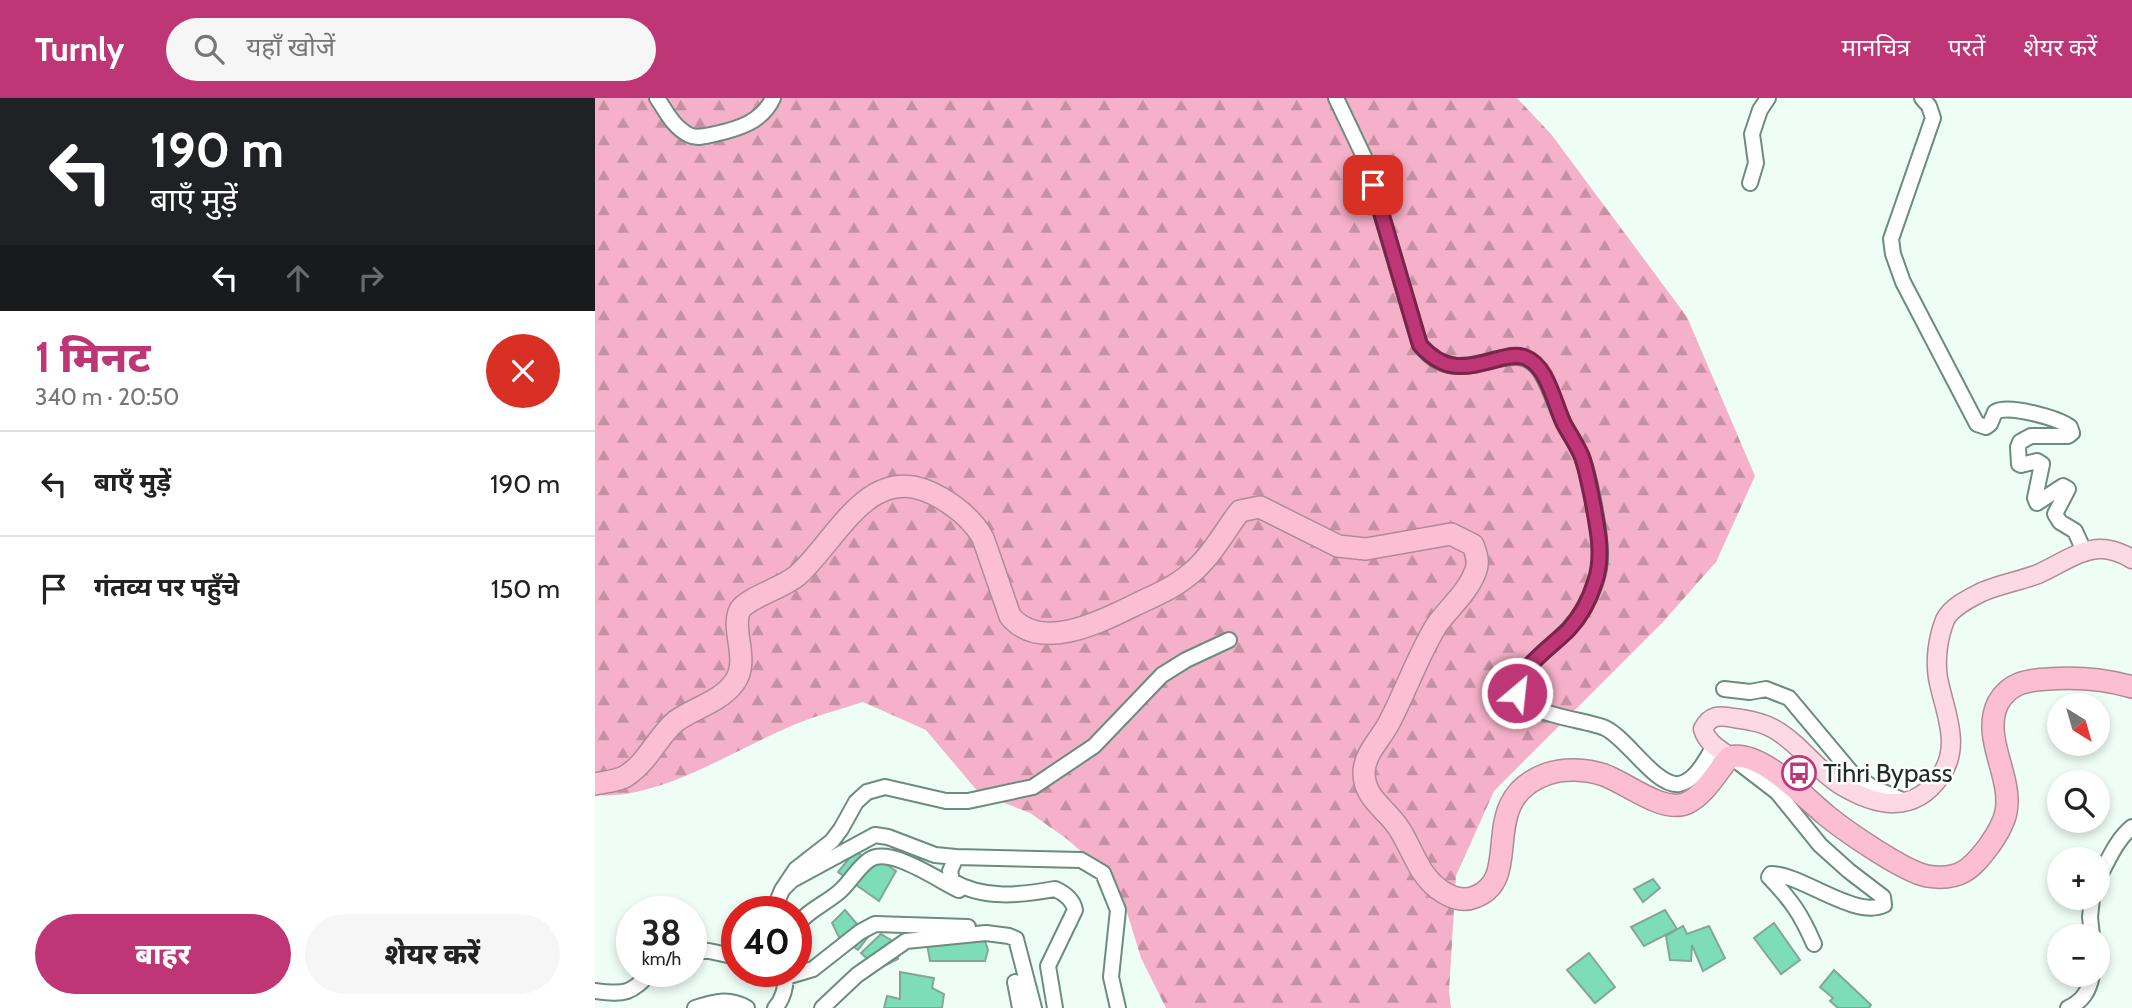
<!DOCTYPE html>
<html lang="hi">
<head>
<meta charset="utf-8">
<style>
	body { margin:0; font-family:Cabin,"Noto Sans Devanagari",sans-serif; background:#f6f6f6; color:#222; height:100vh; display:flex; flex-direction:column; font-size:26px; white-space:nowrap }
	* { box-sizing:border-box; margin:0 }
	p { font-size:23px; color:#767676 }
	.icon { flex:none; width:38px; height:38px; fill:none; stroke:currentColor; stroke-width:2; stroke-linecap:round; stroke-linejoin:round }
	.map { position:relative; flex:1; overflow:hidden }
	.drawer { display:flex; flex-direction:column; background:#fff; width:595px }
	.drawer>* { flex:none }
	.guide { background:#202124; color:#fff; overflow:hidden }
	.needle { width:46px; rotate:143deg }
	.controls { position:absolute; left:1452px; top:595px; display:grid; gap:14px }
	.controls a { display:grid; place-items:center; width:63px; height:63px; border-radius:50%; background:#fff; box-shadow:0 4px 10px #0003; font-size:35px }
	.speed { position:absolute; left:21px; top:798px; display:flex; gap:14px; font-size:35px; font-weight:700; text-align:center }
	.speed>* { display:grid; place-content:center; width:91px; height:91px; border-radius:50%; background:#fff; box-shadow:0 4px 10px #0003; line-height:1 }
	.speed small { font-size:18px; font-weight:400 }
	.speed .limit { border:10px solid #d22; background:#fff; color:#111 }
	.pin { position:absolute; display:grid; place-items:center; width:60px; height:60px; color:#fff; margin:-30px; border-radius:14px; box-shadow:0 4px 10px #0006 }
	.me { position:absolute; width:77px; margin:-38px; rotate:28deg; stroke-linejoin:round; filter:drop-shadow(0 0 5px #0008) }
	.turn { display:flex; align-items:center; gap:24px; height:147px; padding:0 35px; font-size:32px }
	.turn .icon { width:91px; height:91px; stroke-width:2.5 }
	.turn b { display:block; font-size:49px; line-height:60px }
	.lanes { display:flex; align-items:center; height:66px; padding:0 35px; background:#0003; justify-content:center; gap:35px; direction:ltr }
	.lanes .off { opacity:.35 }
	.round { display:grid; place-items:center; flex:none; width:74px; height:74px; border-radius:37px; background:#f6f6f6 }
	.overview { display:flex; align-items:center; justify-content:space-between; height:119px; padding:0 35px }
	h1 { font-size:42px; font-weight:800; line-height:52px; color:#be3675 }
	.button { display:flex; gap:14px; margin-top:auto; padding:14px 35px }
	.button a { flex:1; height:80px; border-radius:42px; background:#be3675; color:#fff; font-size:28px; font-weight:800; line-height:80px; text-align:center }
	.button a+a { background:#f6f6f6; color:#222 }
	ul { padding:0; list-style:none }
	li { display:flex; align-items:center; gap:21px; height:105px; padding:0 35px; border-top:2px solid #e0e0e0 }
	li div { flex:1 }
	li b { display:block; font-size:26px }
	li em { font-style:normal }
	header { display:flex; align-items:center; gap:42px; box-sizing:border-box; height:98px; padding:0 35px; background:#be3675; color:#fff }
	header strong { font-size:33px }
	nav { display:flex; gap:38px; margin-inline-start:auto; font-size:24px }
	.search { width:490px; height:63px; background:#f6f6f6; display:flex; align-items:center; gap:18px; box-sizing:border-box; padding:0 24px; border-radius:38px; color:#767676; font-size:26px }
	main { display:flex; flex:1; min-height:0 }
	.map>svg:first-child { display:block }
</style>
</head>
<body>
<header>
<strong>Turnly</strong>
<div class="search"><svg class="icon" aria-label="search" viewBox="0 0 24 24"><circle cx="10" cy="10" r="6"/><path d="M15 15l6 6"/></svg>यहाँ खोजें</div>
<nav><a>मानचित्र</a><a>परतें</a><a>शेयर करें</a></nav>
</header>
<main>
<section class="drawer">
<div class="guide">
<div class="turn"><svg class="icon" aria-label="left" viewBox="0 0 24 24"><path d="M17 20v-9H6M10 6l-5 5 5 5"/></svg><div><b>190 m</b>बाएँ मुड़ें</div></div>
<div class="lanes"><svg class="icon" aria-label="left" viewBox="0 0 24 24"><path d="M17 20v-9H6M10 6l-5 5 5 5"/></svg><svg class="icon off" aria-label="ahead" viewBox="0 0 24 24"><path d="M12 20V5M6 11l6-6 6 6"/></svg><svg class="icon off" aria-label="right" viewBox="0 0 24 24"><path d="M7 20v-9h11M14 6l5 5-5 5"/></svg></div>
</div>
<div class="overview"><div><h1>1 मिनट</h1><p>340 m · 20:50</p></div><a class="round" style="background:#d93025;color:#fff"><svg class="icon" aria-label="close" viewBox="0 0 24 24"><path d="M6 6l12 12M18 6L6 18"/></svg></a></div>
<ul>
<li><svg class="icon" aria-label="left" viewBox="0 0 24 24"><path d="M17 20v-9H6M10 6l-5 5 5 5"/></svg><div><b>बाएँ मुड़ें</b></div><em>190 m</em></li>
<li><svg class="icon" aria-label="arrive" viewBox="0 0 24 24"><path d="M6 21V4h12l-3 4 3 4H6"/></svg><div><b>गंतव्य पर पहुँचे</b></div><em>150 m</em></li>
</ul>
<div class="button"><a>बाहर</a><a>शेयर करें</a></div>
</section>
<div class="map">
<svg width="1537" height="910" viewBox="0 0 1537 910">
	<defs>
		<pattern id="forest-firs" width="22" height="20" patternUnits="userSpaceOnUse" patternTransform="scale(1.75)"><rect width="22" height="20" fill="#f5b1c9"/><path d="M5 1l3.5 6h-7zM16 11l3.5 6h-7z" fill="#c690a3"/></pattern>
	</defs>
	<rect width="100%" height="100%" fill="#effdf7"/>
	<!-- forest -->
	<path fill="url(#forest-firs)" d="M0,0H922L956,36L1092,219L1160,378L1121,464L1067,525L899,693L861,778L854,893L856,910H571L546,860L531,811L508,773L472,741L435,715L384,695L331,632L268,604C246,611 223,617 201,626C142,650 64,703 0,697Z"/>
	<!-- building -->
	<path fill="#7cddb8" stroke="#84a697" stroke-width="2" d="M260,753L268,758L273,754L301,773L284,803L243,774Z
		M1058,781L1065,790L1048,804L1039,791Z
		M250,812L273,839L263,852L244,839L237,825Z
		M1070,812L1082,831L1049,848L1036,829Z
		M1179,825L1205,862L1186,876L1159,840Z
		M1088,828L1092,836L1114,828L1130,860L1108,873L1097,847L1096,863L1075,862L1071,838Z
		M386,831L393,852L390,863H335L330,834Z
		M286,836L299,844L303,861L283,871L266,855Z
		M994,855L1020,889L1000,905L972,872Z
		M1239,872L1276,907L1274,910H1243L1235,903L1238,900L1225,889Z
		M305,874L339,880L337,890L349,896L347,910H289L292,898L305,901Z"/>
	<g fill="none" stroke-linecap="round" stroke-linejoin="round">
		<!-- minor casing -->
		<g stroke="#6b8c7e" stroke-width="18">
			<path id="minor" d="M62,0C71,13 78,29 94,37C102,41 111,38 120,36C143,31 167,24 178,0
				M741,0L770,61L825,247C831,254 837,261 845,264C881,281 925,236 947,276C956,291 961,309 968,324C974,336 981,345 986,357C995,378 1006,438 1005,461C1004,484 991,511 976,528C964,544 921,571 922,591C924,617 990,621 1010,630C1032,640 1061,689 1084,686C1101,683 1111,661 1119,648
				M1327,0L1334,8L1338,20L1296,141L1298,156L1308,184L1382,326L1391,329L1395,326L1400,314C1414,306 1462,320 1475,329L1477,335L1473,338H1436L1425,344L1423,349L1424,366L1426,367L1442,363L1447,366L1440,400L1442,405L1468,388L1473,391L1460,416L1465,424L1480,433L1490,455
				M1155,85L1161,65L1157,36L1165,12L1173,0
				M1129,591L1155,594L1171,591L1194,600L1256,674L1277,689L1307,702
				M1139,661L1182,694L1225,747L1254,773L1288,799L1289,807C1260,821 1206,776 1176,776L1174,779C1197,803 1206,816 1219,846
				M1503,781C1513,763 1521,742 1537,729
				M187,792L201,771L237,743L246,731L261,704L272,694L290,689L351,703H373L438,689L499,648L567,577L591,562L634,542
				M1497,800L1495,819L1497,838
				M178,814L187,792L197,782L280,737L293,739L340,757L361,759
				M201,828C212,813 230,806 244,794C255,785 262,770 274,762C294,747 344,783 364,792
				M96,853H114L142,859
				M191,879L218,871L265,834L280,826L373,829
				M420,884L425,910
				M0,893C30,897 36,896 57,873
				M100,910C118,904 134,899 152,910
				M180,910C190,899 190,887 192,873
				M227,910L262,877L311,843L391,835L414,838L421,841L439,910
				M460,910L453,868L480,812C478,802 469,795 460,791C426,797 389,802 357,783L355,773L361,759L486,762L508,775L523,812L516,879L523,910
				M1473,910C1488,903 1494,893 1497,877"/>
		</g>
		<!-- major casing -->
		<g stroke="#af8b97" stroke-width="21">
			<path id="major" d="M1135,659C1124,651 1112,645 1108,631C1115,617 1124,617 1139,620C1153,622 1167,624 1179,631C1204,645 1221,671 1244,686C1281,709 1319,717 1346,677C1367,647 1349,612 1343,580C1340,562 1343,539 1350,522C1356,509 1375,500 1387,494C1405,486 1425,483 1443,476C1462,468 1486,450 1507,451C1516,451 1529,456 1537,461"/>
		</g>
		<!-- highway casing -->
		<g stroke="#af8b97" stroke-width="24">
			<path id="highway" d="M0,686C9,684 23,683 31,678C53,664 62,639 81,623C99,610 125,604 139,585C156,563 135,531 145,512C153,499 191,489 204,476C245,438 277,358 346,400C363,410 378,422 388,440L415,518C446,556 509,522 544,505C561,497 580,489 595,476C616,459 629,434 645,413L665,409L743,448L771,451L856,436L878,447C881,455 884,463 881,472C873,495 854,509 841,528C823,558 811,592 795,623C787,640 769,655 769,675C769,701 793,712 805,732C813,745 819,760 827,773C838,790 860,807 880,799C931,780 879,702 952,676C969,670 991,671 1009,677C1032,685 1068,716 1092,705C1111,696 1122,673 1135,659C1165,651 1210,700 1232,718C1252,734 1308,773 1332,778C1344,780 1357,780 1368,774C1379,768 1387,757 1394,748C1401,738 1409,725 1411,714C1418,678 1386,640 1403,605C1414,585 1432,582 1453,581C1481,579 1510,581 1537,589"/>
		</g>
		<!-- minor -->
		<use href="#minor" stroke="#fff" stroke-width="14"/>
		<!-- major -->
		<use href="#major" stroke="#fdd8e5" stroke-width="18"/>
		<!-- highway -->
		<use href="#highway" stroke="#fcbed3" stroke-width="21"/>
	</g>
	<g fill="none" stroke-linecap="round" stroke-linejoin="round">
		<!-- route casing -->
		<g stroke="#7c234c" stroke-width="18">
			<path id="route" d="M778,87L825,247C850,275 870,270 903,261C911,259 920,256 929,259C953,267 959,306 969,326C975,337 982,347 987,359C991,370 993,382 996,395C1001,423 1010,456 1000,484C995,500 986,518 974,531C959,547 921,571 922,595"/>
		</g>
		<!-- route -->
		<use href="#route" stroke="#be3675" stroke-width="12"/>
	</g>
	<!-- icons -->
	<defs>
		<g id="bus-ring" transform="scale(1.75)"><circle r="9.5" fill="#fff" stroke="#be3675" stroke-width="1.5"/><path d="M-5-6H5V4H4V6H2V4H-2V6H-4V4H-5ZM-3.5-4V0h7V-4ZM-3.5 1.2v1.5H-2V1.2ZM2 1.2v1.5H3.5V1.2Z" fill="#be3675"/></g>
	</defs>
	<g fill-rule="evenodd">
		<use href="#bus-ring" x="1204" y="675"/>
	</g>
	<g text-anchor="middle" stroke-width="5" stroke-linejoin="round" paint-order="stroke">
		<!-- poi labels -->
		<g font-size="26" fill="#1f2d27" stroke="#fff" text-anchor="start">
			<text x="1228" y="684">Tihri Bypass</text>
		</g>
	</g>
</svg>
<div class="controls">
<a><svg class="needle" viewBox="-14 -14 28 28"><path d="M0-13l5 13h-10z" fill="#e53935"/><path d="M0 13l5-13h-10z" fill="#767676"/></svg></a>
<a><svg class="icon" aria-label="search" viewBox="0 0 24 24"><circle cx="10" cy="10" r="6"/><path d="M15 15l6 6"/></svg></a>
<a>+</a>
<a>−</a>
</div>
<div class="speed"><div>38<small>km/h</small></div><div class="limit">40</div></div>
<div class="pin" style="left:778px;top:87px;background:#d93025"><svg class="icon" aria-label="arrive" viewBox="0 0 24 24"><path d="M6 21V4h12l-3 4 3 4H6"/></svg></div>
<svg class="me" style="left:922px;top:595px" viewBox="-20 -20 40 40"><circle r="17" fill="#be3675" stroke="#fff" stroke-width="3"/><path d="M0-11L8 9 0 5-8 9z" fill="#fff"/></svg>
</div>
</main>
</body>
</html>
